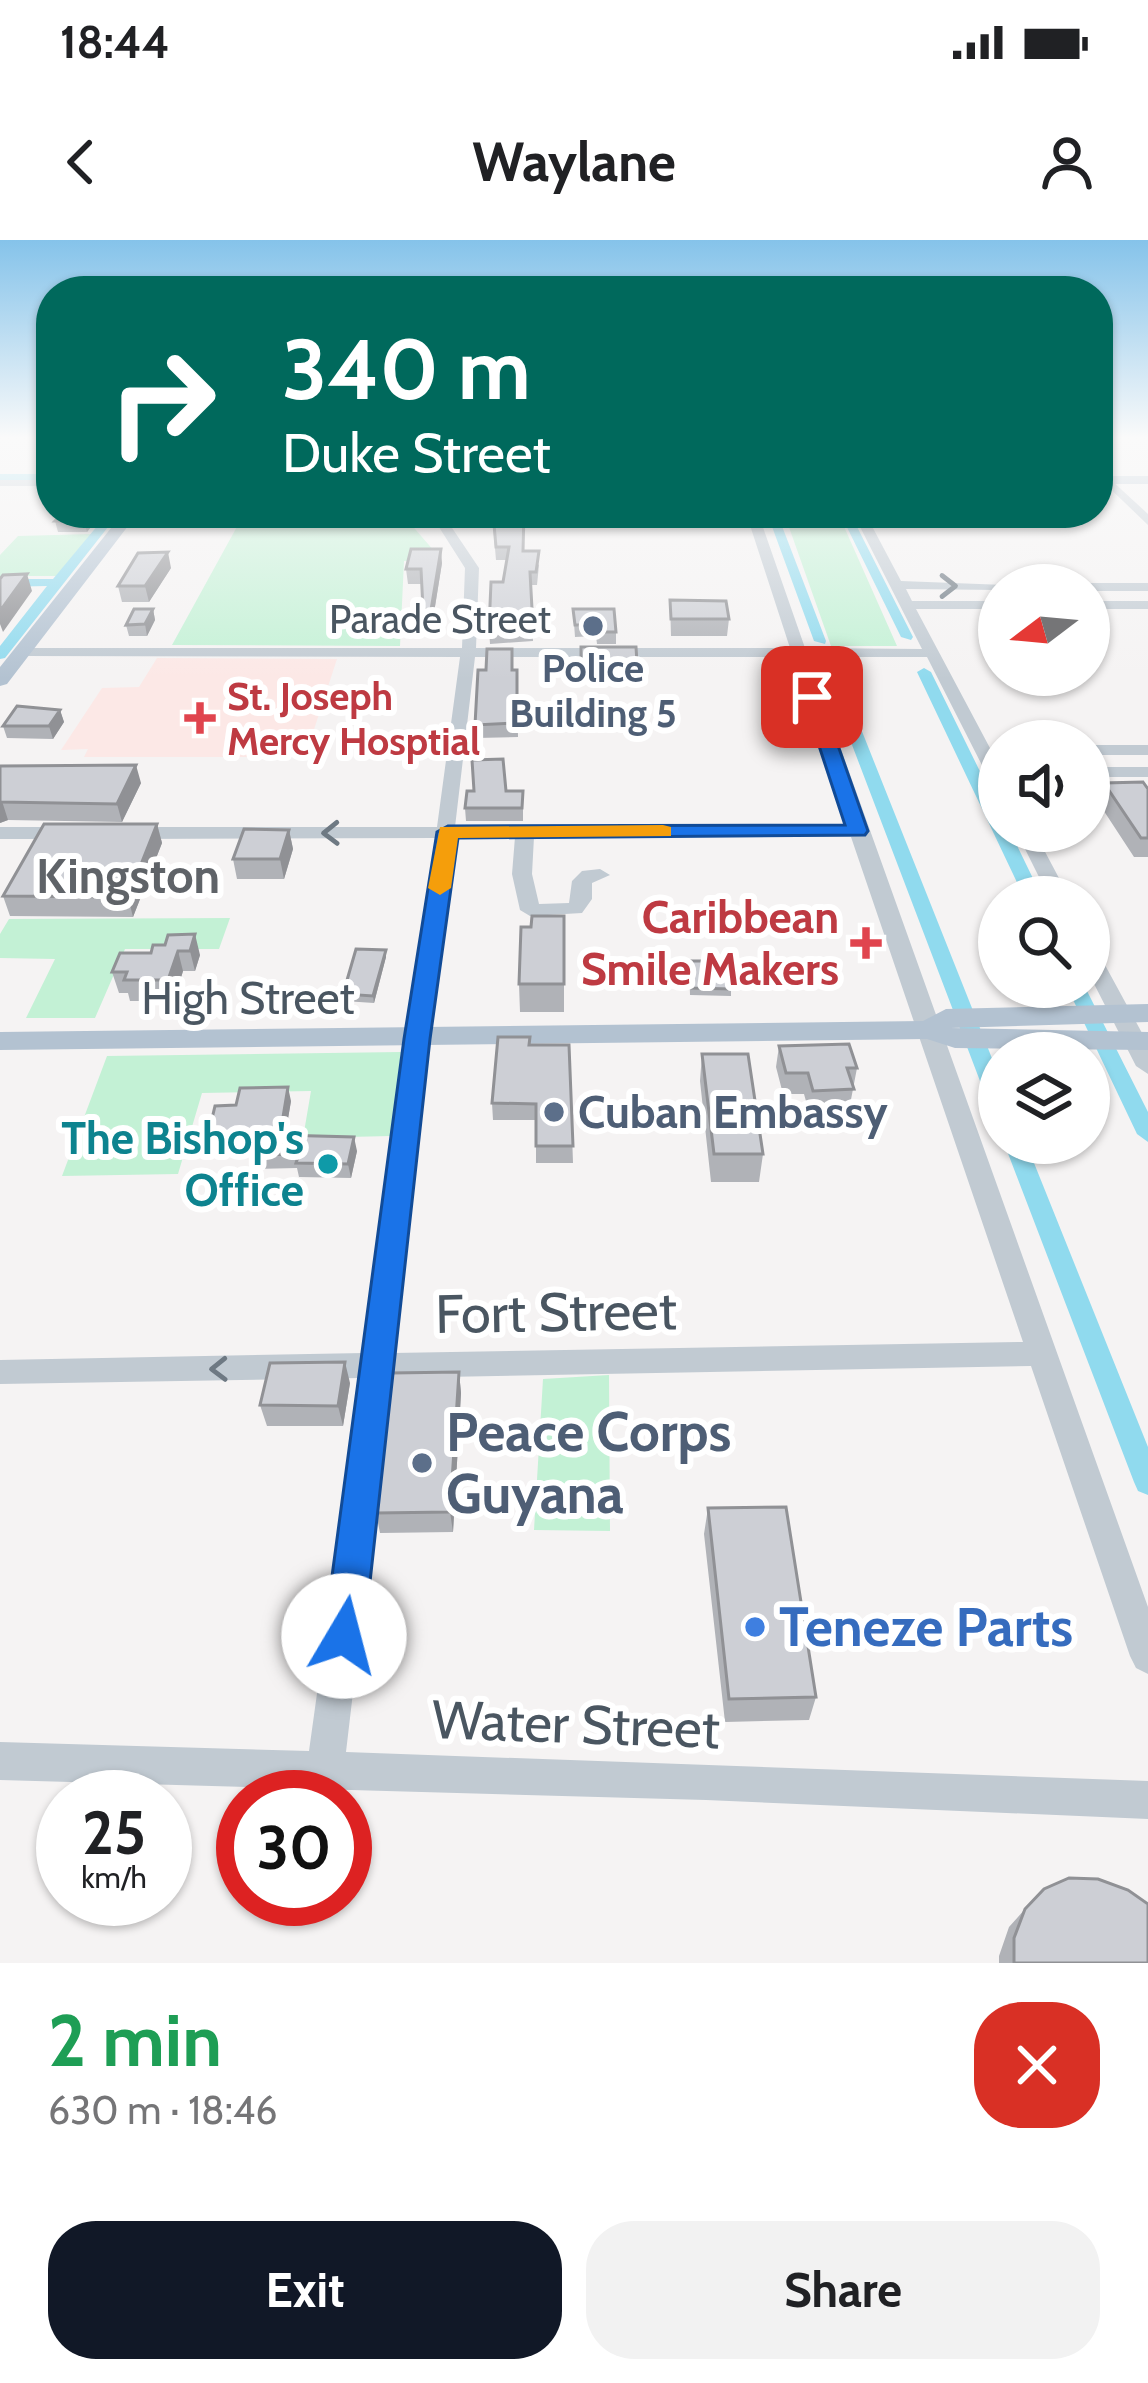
<!DOCTYPE html>
<html lang="en">
<head>
<meta charset="utf-8">
<style>
	body { margin:0; font-family:Cabin,sans-serif; background:#f2f2f2; color:#202124; height:100vh; display:flex; flex-direction:column; font-size:45px; white-space:nowrap }
	* { box-sizing:border-box; margin:0 }
	p { font-size:39px; color:#757577 }
	.icon { flex:none; width:66px; height:66px; fill:none; stroke:currentColor; stroke-width:2; stroke-linecap:round; stroke-linejoin:round }
	.map { position:relative; height:1723px; overflow:hidden }
	.panel { display:flex; flex-direction:column; background:#fff; flex:1 }
	.panel>* { flex:none }
	.banner { position:absolute; left:36px; top:36px; width:1077px; height:252px; border-radius:48px; box-shadow:0 3px 9px #0004; background:#00695c; color:#fff; overflow:hidden }
	.needle { width:78px; rotate:254deg }
	.buttons { position:absolute; left:978px; top:324px; display:grid; gap:24px }
	.buttons a { display:grid; place-items:center; width:132px; height:132px; border-radius:50%; background:#fff; box-shadow:0 3px 9px #0004; font-size:60px }
	.speed { position:absolute; left:36px; top:1530px; display:flex; gap:24px; font-size:60px; font-weight:700; text-align:center }
	.speed>* { display:grid; place-content:center; width:156px; height:156px; border-radius:50%; background:#fff; box-shadow:0 3px 9px #0004; line-height:1 }
	.speed small { font-size:30px; font-weight:400 }
	.speed .limit { border:18px solid #d22; background:#fff; color:#111 }
	.pin { position:absolute; display:grid; place-items:center; width:102px; height:102px; color:#fff; margin:-51px; border-radius:24px; box-shadow:0 6px 18px #0006 }
	.me { position:absolute; width:132px; margin:-66px; rotate:8deg; stroke-linejoin:round; filter:drop-shadow(0 0 9px #0008) }
	.turn { display:flex; align-items:center; gap:42px; height:252px; padding:0 48px; font-size:54px }
	.turn .icon { width:156px; height:156px; stroke-width:2.5 }
	.turn b { display:block; font-size:84px; line-height:102px }
	.round { display:grid; place-items:center; flex:none; width:126px; height:126px; border-radius:48px; background:#f2f2f2 }
	.head { display:flex; align-items:center; justify-content:space-between; height:204px; padding:0 48px }
	h1 { font-size:72px; font-weight:800; line-height:90px; color:#1e9e55 }
	.button { display:flex; gap:24px; margin-top:auto; padding:24px 48px }
	.button a { flex:1; height:138px; border-radius:48px; background:#111827; color:#fff; font-size:48px; font-weight:800; line-height:138px; text-align:center }
	.button a+a { background:#f2f2f2; color:#202124 }
	.status { display:flex; justify-content:space-between; align-items:center; height:84px; padding:0 60px; background:#fff; direction:ltr }
	.status svg { height:33px; fill:currentColor }
	header { display:flex; justify-content:space-between; align-items:center; height:156px; padding:0 48px; background:#fff; font-size:54px; font-weight:800 }
	.map>svg:first-child { display:block }
</style>
</head>
<body>
<div class="status"><b>18:44</b><svg viewBox="0 0 49 12"><path d="M0 12V9h3v3zM5 12V6h3v6zM10 12V3h3v9zM15 12V0h3v12zM26 1h20v11H26zM47 4h2v5h-2z"/></svg></div>
<header><svg class="icon" aria-label="back" viewBox="0 0 24 24"><path d="M15 5l-7 7 7 7"/></svg>Waylane<svg class="icon" aria-label="person" viewBox="0 0 24 24"><circle cx="12" cy="8" r="4"/><path d="M4 21q1-7 8-7t8 7"/></svg></header>
<div class="map">
<svg width="1148" height="1723" viewBox="0 0 1148 1723">
	<rect width="100%" height="100%" fill="#f5f3f3"/>
	<!-- medical -->
	<path fill="#fce8e6" d="M157,418L337,419L305,517H84L88,509L61,510L102,448L139,447Z"/>
	<!-- green -->
	<path fill="#c3f1d5" d="M784,273H838L897,406H831Z
		M409,282L441,319L404,321L400,406L172,405L239,283Z
		M92,294L56,336H0V315L18,296Z
		M230,678L219,709H125L95,778H26L55,719L0,718V694L9,679Z
		M401,812L391,896L303,898L311,851L202,853L178,934L62,936L107,816Z
		M609,1135L610,1291L534,1290L543,1139Z"/>
	<g fill="none" stroke-linecap="round" stroke-linejoin="round">
		<!-- canal -->
		<path fill="#90daee" fill-rule="evenodd" d="M0,234H51V240H0Z
			M108,273H119L5,418L0,419V406L47,346L0,347V339H53Z
			M767,273H777L826,401L825,404L814,401Z
			M840,273H850L913,397L911,400L901,397Z
			M829,422L836,426L999,836V869L988,862L822,426Z
			M924,428L931,432L999,570V591H1010L1042,657H1024L917,432Z
			M1067,747H1085L1148,872V902L1137,894Z
			M1004,903H1026L1148,1207V1255L1138,1251L1134,1242Z"/>
		<!-- minor -->
		<path fill="#c1cad2" fill-rule="evenodd" d="M1098,228L1148,274V285L1098,237Z
			M0,240H51V246H0Z
			M430,273H442L479,328L476,408H790L746,273H758L805,408L922,409L853,273H865L901,341L1005,345H999V350L906,349L912,361H999V369H916L999,525V546L990,541L927,417H808L1148,1367V1434L1136,1428L1130,1416L1031,1126L390,1138L346,1512L1148,1541V1579L706,1560L0,1540V1502L309,1511L361,1138L0,1144V1120L364,1113L435,598L128,599L119,593L128,587H437L460,417L22,416L15,412L22,408H462L465,328ZM475,417H793L847,585L455,587ZM515,597L512,634L520,670L530,676L582,673L592,659V643L610,635L600,629L582,631L572,641L569,663L539,664L532,634L534,597H851L1023,1102L393,1113L454,598Z
			M1089,343H1148V351H1089V345H1084Z
			M1089,361H1148V369H1089Z
			M1089,505H1148V515H1089Z
			M1089,527H1148V537H1089Z
			M0,587H70L79,593L70,599H0Z
			M1016,591H1034L1069,657H1049Z
			M1089,708L1099,714L1148,804V834L1136,826L1089,734Z"/>
		<!-- major -->
		<path fill="#b3c2d1" fill-rule="evenodd" d="M1098,236H1148V244H1098Z
			M123,273H138L7,444L0,446V427Z
			M1148,764V782L951,788L1148,792V810L955,808L927,799L0,810V792L923,781L946,769Z"/>
	</g>
	<!-- wall -->
	<path fill="#b0b2b7" d="M312,273H392L390,277L313,278Z
		M492,273L524,311L539,325L537,345H531L533,401L490,404L489,389L503,342L507,320H496Z
		M101,274L87,292H58L55,281Z
		M442,323L432,385H424L422,344H408L406,329Z
		M171,328L149,362H122L118,346Z
		M670,360L729,379L727,396H671Z
		M153,369L155,380L147,396H129L126,385Z
		M573,369L616,392V404H597L596,396L575,397Z
		M581,407L637,423L636,437H581Z
		M513,430H517L518,497L476,498L475,485Z
		M60,470L64,482L53,499L7,498L3,486Z
		M0,526L141,543L122,582L8,580L0,583Z
		M1104,543L1148,549V617H1134L1098,562Z
		M523,551V581H466L465,568Z
		M157,584L162,603L133,677L10,676L3,656Z
		M289,590L293,609L284,639H237L233,619Z
		M564,676V772H520L519,744L531,687Z
		M168,695L200,715L195,731H183L174,761H130L128,753H119L112,732L165,705Z
		M386,710V717L374,763L344,761L343,754Z
		M689,721L731,749V756L690,755Z
		M530,805H569L573,923H536V880H493L492,863Z
		M779,806L857,828L849,870L809,872L804,854H783L776,827Z
		M702,814L763,914L759,942H711L700,841Z
		M291,861L285,895L357,911L351,938L299,937L297,928L252,929L249,913L211,914L207,900Z
		M459,1132L461,1153L453,1292L380,1293L376,1273Z
		M350,1143L343,1186H267L260,1165Z
		M708,1268L816,1457L809,1480L725,1482L704,1294Z
		M1025,1669L1148,1723H999V1716L1009,1687Z"/>
	<!-- shaded-wall -->
	<path fill="#909195" d="M91,273L101,274L87,292L84,281Z
		M441,309L442,323L432,385L431,370Z
		M168,312L171,328L149,362L145,346Z
		M27,334L32,351L3,392L0,384V371Z
		M153,369L155,380L147,396L145,384Z
		M60,470L64,482L53,499L49,486Z
		M136,525L141,543L122,582L117,564Z
		M2,561L8,580L0,583V562Z
		M157,584L162,603L133,677L128,657Z
		M289,590L293,609L284,639L280,619Z
		M195,694L200,715L195,731L190,711Z
		M386,710V717L374,763L373,756Z
		M178,711L183,731L174,761L168,740Z
		M288,847L291,861L283,909L280,895Z
		M354,897L357,911L351,938L348,924Z
		M345,1122L350,1143L343,1186L338,1166Z
		M459,1132L461,1153L453,1292L450,1272Z"/>
	<!-- building -->
	<path fill="#cdcfd5" stroke="#909195" stroke-width="3" d="M63,273H91L84,281H55Z
		M493,273H524L523,311H539L536,332H530L533,387L489,389L491,342H503L509,307H496Z
		M411,309H441L431,370L423,369L421,329H406Z
		M168,312L145,346H118L138,313Z
		M27,334L0,371V339L3,335Z
		M670,360L726,361L729,379H671Z
		M134,369H153L145,384L126,385Z
		M573,369H614L616,392H597L596,385H575Z
		M581,407H636L637,423L581,422Z
		M487,409H512V430H517V483L475,485L478,430H486Z
		M17,466L60,470L49,486H3Z
		M503,519L506,551H523L522,568H465L467,551H474L472,520Z
		M136,525L117,564L0,562V526Z
		M1143,542L1148,549V598H1141L1104,543Z
		M44,584H157L128,657L3,656Z
		M244,589L289,590L280,619H233Z
		M532,676H564V744H519L521,687H531Z
		M195,694L190,711H178L168,740H124L127,732H112L120,713H151L153,705H165L168,695Z
		M356,709L386,710L373,756L343,754Z
		M689,721H728L731,749L691,748Z
		M498,797H530L529,805H569L573,906H536V864L492,863Z
		M849,804L857,828H847L854,849L813,851L808,833H786L779,806Z
		M702,814H748L763,914H714Z
		M288,847L280,895L354,897L348,924L296,923L299,914L249,915L252,898L207,900L215,866L236,865L240,848Z
		M345,1122L338,1166L260,1165L270,1123Z
		M459,1132L450,1272L376,1273L391,1133Z
		M786,1267L816,1457L729,1459L708,1268Z
		M1069,1638L1098,1639L1128,1650L1148,1664V1723H1014V1698L1025,1669L1044,1649Z"/>
	<!-- one-way arrows -->
	<defs><path id="oneway-chevron" d="M-2-3.5L2.5 0L-2 3.5" fill="none" stroke-width="1.6" stroke-linecap="round" stroke-linejoin="round" transform="scale(3)"/></defs>
	<g stroke="#6e7983">
		<use href="#oneway-chevron" transform="translate(948 346)"/>
		<use href="#oneway-chevron" transform="translate(331 593) rotate(179)"/>
		<use href="#oneway-chevron" transform="translate(219 1129) rotate(179)"/>
	</g>
	<!-- sky -->
	<linearGradient id="sky" x2="0" y2="1"><stop stop-color="#85c3ea"/><stop offset="0.45" stop-color="#fafafa"/><stop offset="1" stop-color="#fafafa" stop-opacity="0"/></linearGradient>
	<rect width="1148" height="439" fill="url(#sky)"/>
	<!-- route -->
	<path fill="#1a73e8" stroke="#114b97" stroke-width="3" d="M812,452L821,457L868,591L865,595L458,598L430,799L364,1396L358,1410L344,1416L330,1410L324,1396L404,799L437,592L448,586L845,585L803,457Z"/>
	<!-- slow -->
	<path fill="#f59e0b" d="M663,585L671,587V596L458,598L451,648L440,655L428,648L440,587Z"/>
	<!-- markers -->
	<g fill="#5c6f8a" stroke="#fff" stroke-width="4.5">
		<circle cx="593" cy="386" r="12"/>
		<circle cx="554" cy="872" r="12"/>
		<circle cx="422" cy="1223" r="12"/>
	</g>
	<g fill="#e0444e" stroke="#fff" stroke-width="4.5">
		<path d="M194 460h12v12h12v12h-12v12h-12v-12h-12v-12h12z"/>
		<path d="M860 685h12v12h12v12h-12v12h-12v-12h-12v-12h12z"/>
	</g>
	<circle fill="#0f9aa8" stroke="#fff" stroke-width="4.5" cx="328" cy="924" r="12"/>
	<circle fill="#3f7fe0" stroke="#fff" stroke-width="4.5" cx="755" cy="1387" r="12"/>
	<g text-anchor="middle" stroke-width="12" stroke-linejoin="round" paint-order="stroke">
		<!-- far-street labels -->
		<g font-size="39" fill="#4a5661" stroke="#fff">
			<text x="440" y="393">Parade Street</text>
		</g>
		<!-- far-service labels -->
		<g font-size="39" font-weight="bold" fill="#4e5e75" stroke="#fff">
			<text x="593" y="442">Police<tspan x="593" dy="45">Building 5</tspan></text>
		</g>
		<!-- far-health labels -->
		<g font-size="39" font-weight="bold" fill="#be3a42" stroke="#fff" text-anchor="start">
			<text x="227" y="470">St. Joseph<tspan x="227" dy="45">Mercy Hosptial</tspan></text>
		</g>
		<!-- health labels -->
		<g font-size="45" font-weight="bold" fill="#be3a42" stroke="#fff" text-anchor="end">
			<text x="839" y="693">Caribbean<tspan x="839" dy="52">Smile Makers</tspan></text>
		</g>
		<!-- street labels -->
		<g font-size="45" fill="#4a5661" stroke="#fff">
			<text x="248" y="774">High Street</text>
		</g>
		<!-- service labels -->
		<g font-size="45" font-weight="bold" fill="#4e5e75" stroke="#fff" text-anchor="start">
			<text x="578" y="888">Cuban Embassy</text>
		</g>
		<!-- culture labels -->
		<g font-size="45" font-weight="bold" fill="#0d838f" stroke="#fff" text-anchor="end">
			<text x="304" y="914">The Bishop's<tspan x="304" dy="52">Office</tspan></text>
		</g>
		<!-- neighbourhood labels -->
		<g font-size="48" font-weight="bold" fill="#5f6368" stroke="#fff">
			<text x="128" y="653">Kingston</text>
		</g>
		<!-- near-street labels -->
		<g font-size="54" fill="#4a5661" stroke="#fff">
			<text transform="translate(556 1072) rotate(-1)" y="19">Fort Street</text>
			<text transform="translate(576 1484) rotate(2)" y="19">Water Street</text>
		</g>
		<!-- near-service labels -->
		<g font-size="54" font-weight="bold" fill="#4e5e75" stroke="#fff" text-anchor="start">
			<text x="446" y="1211">Peace Corps<tspan x="446" dy="62">Guyana</tspan></text>
		</g>
		<!-- near-shop labels -->
		<g font-size="54" font-weight="bold" fill="#366cbe" stroke="#fff" text-anchor="start">
			<text x="779" y="1406">Teneze Parts</text>
		</g>
	</g>
</svg>
<div class="buttons">
<a><svg class="needle" viewBox="-14 -14 28 28"><path d="M0-13l5 13h-10z" fill="#e53935"/><path d="M0 13l5-13h-10z" fill="#757577"/></svg></a>
<a><svg class="icon" aria-label="sound" viewBox="0 0 24 24"><path d="M4 9h4l5-4v14l-5-4H4zM17 9q2 3 0 6"/></svg></a>
<a><svg class="icon" aria-label="search" viewBox="0 0 24 24"><circle cx="10" cy="10" r="6"/><path d="M15 15l6 6"/></svg></a>
<a><svg class="icon" aria-label="layers" viewBox="0 0 24 24"><path d="M12 4l9 5-9 5-9-5zM3 14l9 5 9-5"/></svg></a>
</div>
<div class="speed"><div>25<small>km/h</small></div><div class="limit">30</div></div>
<div class="pin" style="left:812px;top:457px;background:#d93025"><svg class="icon" aria-label="arrive" viewBox="0 0 24 24"><path d="M6 21V4h12l-3 4 3 4H6"/></svg></div>
<svg class="me" style="left:344px;top:1396px" viewBox="-20 -20 40 40"><circle r="19" fill="#fff"/><path d="M0-13L10 11 0 6-10 11z" fill="#1a73e8"/></svg>
<div class="banner">
<div class="turn"><svg class="icon" aria-label="right" viewBox="0 0 24 24"><path d="M7 20v-9h11M14 6l5 5-5 5"/></svg><div><b>340 m</b>Duke Street</div></div>
</div>
</div>
<section class="panel">
<div class="head"><div><h1>2 min</h1><p>630 m · 18:46</p></div><a class="round" style="background:#d93025;color:#fff"><svg class="icon" aria-label="close" viewBox="0 0 24 24"><path d="M6 6l12 12M18 6L6 18"/></svg></a></div>
<div class="button"><a>Exit</a><a>Share</a></div>
</section>
</body>
</html>
